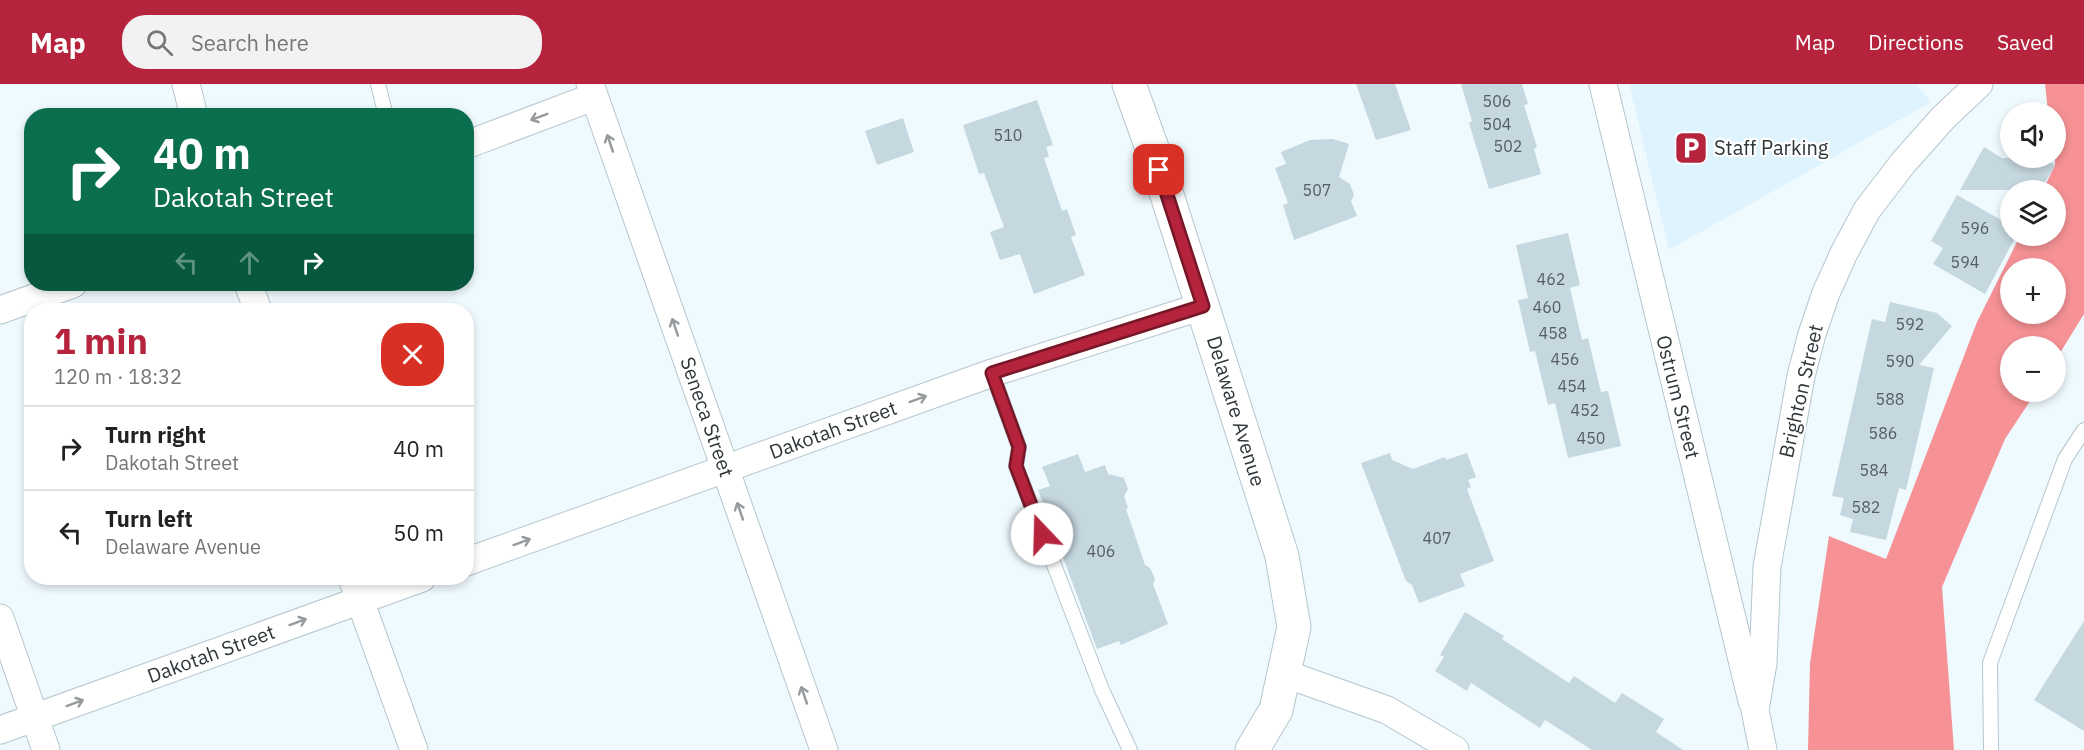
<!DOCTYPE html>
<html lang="en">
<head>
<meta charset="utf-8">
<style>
	body { margin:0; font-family:"IBM Plex Sans",sans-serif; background:#f2f2f2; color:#222; height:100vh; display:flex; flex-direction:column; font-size:22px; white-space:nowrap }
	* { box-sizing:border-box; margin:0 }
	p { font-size:20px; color:#767676 }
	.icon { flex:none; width:33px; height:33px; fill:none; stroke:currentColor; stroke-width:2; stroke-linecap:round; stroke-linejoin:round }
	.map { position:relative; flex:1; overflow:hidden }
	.side { position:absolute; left:24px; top:219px; width:450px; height:282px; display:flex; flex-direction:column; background:#fff; border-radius:24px; box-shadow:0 3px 9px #0003 }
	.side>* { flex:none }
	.top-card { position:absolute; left:24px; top:24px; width:450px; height:183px; border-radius:24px; box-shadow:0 3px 9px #0003; background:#0b6e4f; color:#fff; overflow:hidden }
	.fabs { position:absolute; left:2000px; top:18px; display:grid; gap:12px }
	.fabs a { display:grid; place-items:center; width:66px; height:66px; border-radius:50%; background:#fff; box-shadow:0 3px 9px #0003; font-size:30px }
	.pin { position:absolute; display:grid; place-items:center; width:51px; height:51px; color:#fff; margin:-26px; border-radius:12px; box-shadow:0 3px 9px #0006 }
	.me { position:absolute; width:66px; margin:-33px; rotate:339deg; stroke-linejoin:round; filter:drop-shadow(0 0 4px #0008) }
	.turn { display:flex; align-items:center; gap:21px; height:126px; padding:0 30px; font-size:27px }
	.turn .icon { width:78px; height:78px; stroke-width:2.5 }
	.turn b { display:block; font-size:42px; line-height:51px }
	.lanes { display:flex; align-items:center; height:57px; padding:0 30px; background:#0003; justify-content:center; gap:30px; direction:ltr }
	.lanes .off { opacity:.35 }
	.round { display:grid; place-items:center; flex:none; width:63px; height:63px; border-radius:24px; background:#f2f2f2 }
	.summary { display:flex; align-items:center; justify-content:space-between; height:102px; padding:0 30px }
	h1 { font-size:36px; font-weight:800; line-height:45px; color:#b5233c }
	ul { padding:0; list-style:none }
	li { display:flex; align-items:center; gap:18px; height:84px; padding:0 30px; border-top:2px solid #e0e0e0 }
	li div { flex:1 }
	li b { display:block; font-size:22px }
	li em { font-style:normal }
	header { display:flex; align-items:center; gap:36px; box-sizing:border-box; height:84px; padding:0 30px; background:#b5233c; color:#fff }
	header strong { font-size:28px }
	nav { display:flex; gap:33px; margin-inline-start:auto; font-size:21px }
	.search { width:420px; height:54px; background:#f2f2f2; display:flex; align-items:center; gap:15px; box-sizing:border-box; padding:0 21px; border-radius:24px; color:#767676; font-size:22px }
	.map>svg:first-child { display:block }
</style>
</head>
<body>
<header>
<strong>Map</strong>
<div class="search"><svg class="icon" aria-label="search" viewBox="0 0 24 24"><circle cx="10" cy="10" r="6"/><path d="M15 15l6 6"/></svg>Search here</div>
<nav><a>Map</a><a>Directions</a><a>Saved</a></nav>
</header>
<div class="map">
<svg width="2084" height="666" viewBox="0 0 2084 666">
	<rect width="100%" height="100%" fill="#effaff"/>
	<!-- built -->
	<path fill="#def3fd" d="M1629,0H1916L1931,18L1669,166Z"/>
	<!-- forest -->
	<path fill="#f69296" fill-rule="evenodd" d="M2045,0H2084V230L2055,277V262H2010V308H2036L2005,355L1942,503L1954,666H1808L1810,579L1829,452L1886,475L1977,238L2020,152H2055V106H2043L2055,81V28H2048ZM2010,184H2055V230H2010Z"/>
	<!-- building -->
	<path fill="#c5d7df" d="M1356,0H1395L1411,46L1376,56Z
		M1461,0H1522L1528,20L1524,21L1537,63L1534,65L1541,90L1489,105L1469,39L1472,37Z
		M1037,16L1053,61L1046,63L1049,72L1044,74L1062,127L1067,125L1076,151L1071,153L1085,191L1034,210L1020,170L1000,176L990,148L1004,143L984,89L979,90L963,41Z
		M903,34L914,68L877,81L865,47Z
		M1333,55L1349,60L1339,93L1350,100L1354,111L1351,117L1357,132L1294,156L1283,121L1288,119L1275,84L1286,80L1281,68L1310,56Z
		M1984,63L2002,74H2042L2055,81L2041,106H1960Z
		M1957,111L2010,141V152H2016L1985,210L1933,180L1943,164L1931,157Z
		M1568,149L1580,201L1570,204L1582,256L1588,254L1601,308L1608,307L1621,362L1568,374L1555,319L1548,321L1535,267L1530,268L1518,216L1528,214L1516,161Z
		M1890,218L1937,229L1952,242L1919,281L1934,284L1906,406L1899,404L1886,456L1850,448L1853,435L1840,431L1844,414L1832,412L1872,235L1885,238Z
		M1390,369L1392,376L1413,385L1445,373L1446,376L1467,369L1476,393L1468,396L1471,403L1467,405L1494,477L1460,490L1465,502L1419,519L1412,501L1406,497L1361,379Z
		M1078,370L1085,388L1105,381L1108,390L1124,394L1128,405L1124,412L1128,424L1126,425L1145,481L1150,484L1155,495L1153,500L1168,540L1121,561L1119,557L1097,565L1038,406L1050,402L1042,383Z
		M1465,528L1504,552L1502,555L1569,599L1574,592L1615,619L1622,609L1664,635L1656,648L1683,666H1592L1545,636L1540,644L1471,599L1467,607L1435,587L1444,573L1440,571Z
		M2084,537V647L2034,616Z"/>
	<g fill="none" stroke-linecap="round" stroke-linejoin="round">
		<!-- lane casing -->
		<g stroke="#b4c6ce" stroke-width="16">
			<path id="lane" d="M378,0L386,32
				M992,289L1019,363L1016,382L1102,606L1130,666
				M1991,666L1990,579L2065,375L2084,346"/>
		</g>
		<!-- street casing -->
		<g stroke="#b4c6ce" stroke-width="29">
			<path id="street" d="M186,0L194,32
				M590,0L824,666
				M1603,0L1752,617
				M466,61L593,13
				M248,200L258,226
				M0,226L73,200
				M466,478L992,289L1203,222
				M352,494L414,666
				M0,534L46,666
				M1283,589L1387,626L1455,666
				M0,646L422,494
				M1763,666L1755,626L1763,579L1767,483L1801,292L1812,250L1826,209L1844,169L1867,126L1903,79L1943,34L1979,0"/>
		</g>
		<!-- secondary casing -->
		<g stroke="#b4c6ce" stroke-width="35">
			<path id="secondary" d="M1129,0L1152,64L1282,472L1294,543L1276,626L1252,666"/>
		</g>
		<!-- lane -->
		<use href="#lane" stroke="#fff" stroke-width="14"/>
		<!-- street -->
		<use href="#street" stroke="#fff" stroke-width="27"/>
		<!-- secondary -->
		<use href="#secondary" stroke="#fff" stroke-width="33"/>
	</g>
	<!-- one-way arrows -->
	<defs><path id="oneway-shaft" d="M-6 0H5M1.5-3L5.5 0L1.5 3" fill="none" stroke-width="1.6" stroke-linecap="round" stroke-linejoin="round" transform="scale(1.5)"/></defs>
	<g stroke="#969a9c">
		<use href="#oneway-shaft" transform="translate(539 33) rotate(159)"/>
		<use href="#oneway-shaft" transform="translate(610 59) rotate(-109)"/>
		<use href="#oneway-shaft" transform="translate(675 243) rotate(-109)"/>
		<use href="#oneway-shaft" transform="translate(918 315) rotate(-20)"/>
		<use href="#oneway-shaft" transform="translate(740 427) rotate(-109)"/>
		<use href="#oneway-shaft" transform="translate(522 458) rotate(-20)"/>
		<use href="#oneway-shaft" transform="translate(298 538) rotate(-20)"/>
		<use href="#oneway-shaft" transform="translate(804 611) rotate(-109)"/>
		<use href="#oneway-shaft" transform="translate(75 619) rotate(-20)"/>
	</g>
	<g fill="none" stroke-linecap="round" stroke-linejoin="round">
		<!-- route casing -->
		<g stroke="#761727" stroke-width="15">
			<path id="route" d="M1042,450L1016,382L1019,363L992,289L1203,222L1159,86"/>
		</g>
		<!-- route -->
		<use href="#route" stroke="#b5233c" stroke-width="10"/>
	</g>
	<!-- icons -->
	<defs>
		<g id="parking-square" transform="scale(1.725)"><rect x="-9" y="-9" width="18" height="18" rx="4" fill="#b5233c" stroke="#fff"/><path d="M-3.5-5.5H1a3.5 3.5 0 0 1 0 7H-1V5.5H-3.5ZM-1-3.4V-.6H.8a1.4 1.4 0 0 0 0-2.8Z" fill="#fff"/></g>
	</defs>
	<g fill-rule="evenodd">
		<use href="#parking-square" x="1691" y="64"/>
	</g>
	<g text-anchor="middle" stroke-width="4.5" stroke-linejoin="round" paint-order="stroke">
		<!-- number labels -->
		<g font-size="16" fill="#545e62">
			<text x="1497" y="23">506</text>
			<text x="1497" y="46">504</text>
			<text x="1008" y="57">510</text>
			<text x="1508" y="68">502</text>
			<text x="1317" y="112">507</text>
			<text x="1975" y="150">596</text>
			<text x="1965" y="184">594</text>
			<text x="1551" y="201">462</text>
			<text x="1547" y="229">460</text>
			<text x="1910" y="246">592</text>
			<text x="1553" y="255">458</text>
			<text x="1565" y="281">456</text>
			<text x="1900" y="283">590</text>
			<text x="1572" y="308">454</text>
			<text x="1890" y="321">588</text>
			<text x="1585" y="332">452</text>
			<text x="1883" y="355">586</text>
			<text x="1591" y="360">450</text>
			<text x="1874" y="392">584</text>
			<text x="1866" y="429">582</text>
			<text x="1437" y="460">407</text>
			<text x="1101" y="473">406</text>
		</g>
		<!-- poi labels -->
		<g font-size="20" fill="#2e3639" stroke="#fff" text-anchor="start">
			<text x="1714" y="71">Staff Parking</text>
		</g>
		<!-- street labels -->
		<g font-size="20" fill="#2e3639" stroke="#fff">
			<text transform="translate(1801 307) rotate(-77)" y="7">Brighton Street</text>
			<text transform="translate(1678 313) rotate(76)" y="7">Ostrum Street</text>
			<text transform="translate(1236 327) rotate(73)" y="7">Delaware Avenue</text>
			<text transform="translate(707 333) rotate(71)" y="7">Seneca Street</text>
			<text transform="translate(833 346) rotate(-20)" y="7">Dakotah Street</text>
			<text transform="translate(211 570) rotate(-20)" y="7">Dakotah Street</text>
		</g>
	</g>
</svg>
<div class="fabs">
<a><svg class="icon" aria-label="sound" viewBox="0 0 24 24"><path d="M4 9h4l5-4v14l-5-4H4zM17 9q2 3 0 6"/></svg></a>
<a><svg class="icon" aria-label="layers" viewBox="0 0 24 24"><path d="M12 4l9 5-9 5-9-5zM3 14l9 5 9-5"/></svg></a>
<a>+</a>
<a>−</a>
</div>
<div class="pin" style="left:1159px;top:86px;background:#d93025"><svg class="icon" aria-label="arrive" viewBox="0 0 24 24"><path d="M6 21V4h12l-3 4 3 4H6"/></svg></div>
<svg class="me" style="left:1042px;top:450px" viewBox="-20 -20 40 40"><circle r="19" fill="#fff"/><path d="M0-13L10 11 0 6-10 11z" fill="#b5233c"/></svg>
<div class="top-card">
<div class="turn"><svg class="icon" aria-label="right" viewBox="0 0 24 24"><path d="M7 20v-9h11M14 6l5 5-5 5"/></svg><div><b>40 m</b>Dakotah Street</div></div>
<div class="lanes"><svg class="icon off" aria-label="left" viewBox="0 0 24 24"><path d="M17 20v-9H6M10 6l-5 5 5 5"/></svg><svg class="icon off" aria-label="ahead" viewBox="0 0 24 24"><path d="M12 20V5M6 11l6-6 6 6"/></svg><svg class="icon" aria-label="right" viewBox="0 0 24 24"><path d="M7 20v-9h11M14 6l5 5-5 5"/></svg></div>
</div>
<section class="side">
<div class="summary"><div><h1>1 min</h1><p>120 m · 18:32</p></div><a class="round" style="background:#d93025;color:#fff"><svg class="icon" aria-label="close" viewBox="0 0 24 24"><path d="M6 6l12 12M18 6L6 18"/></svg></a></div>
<ul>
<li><svg class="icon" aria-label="right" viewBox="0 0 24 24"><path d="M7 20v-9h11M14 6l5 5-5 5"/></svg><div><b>Turn right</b><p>Dakotah Street</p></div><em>40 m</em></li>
<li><svg class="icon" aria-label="left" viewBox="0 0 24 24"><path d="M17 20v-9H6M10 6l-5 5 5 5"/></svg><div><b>Turn left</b><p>Delaware Avenue</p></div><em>50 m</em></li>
</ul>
</section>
</div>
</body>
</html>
